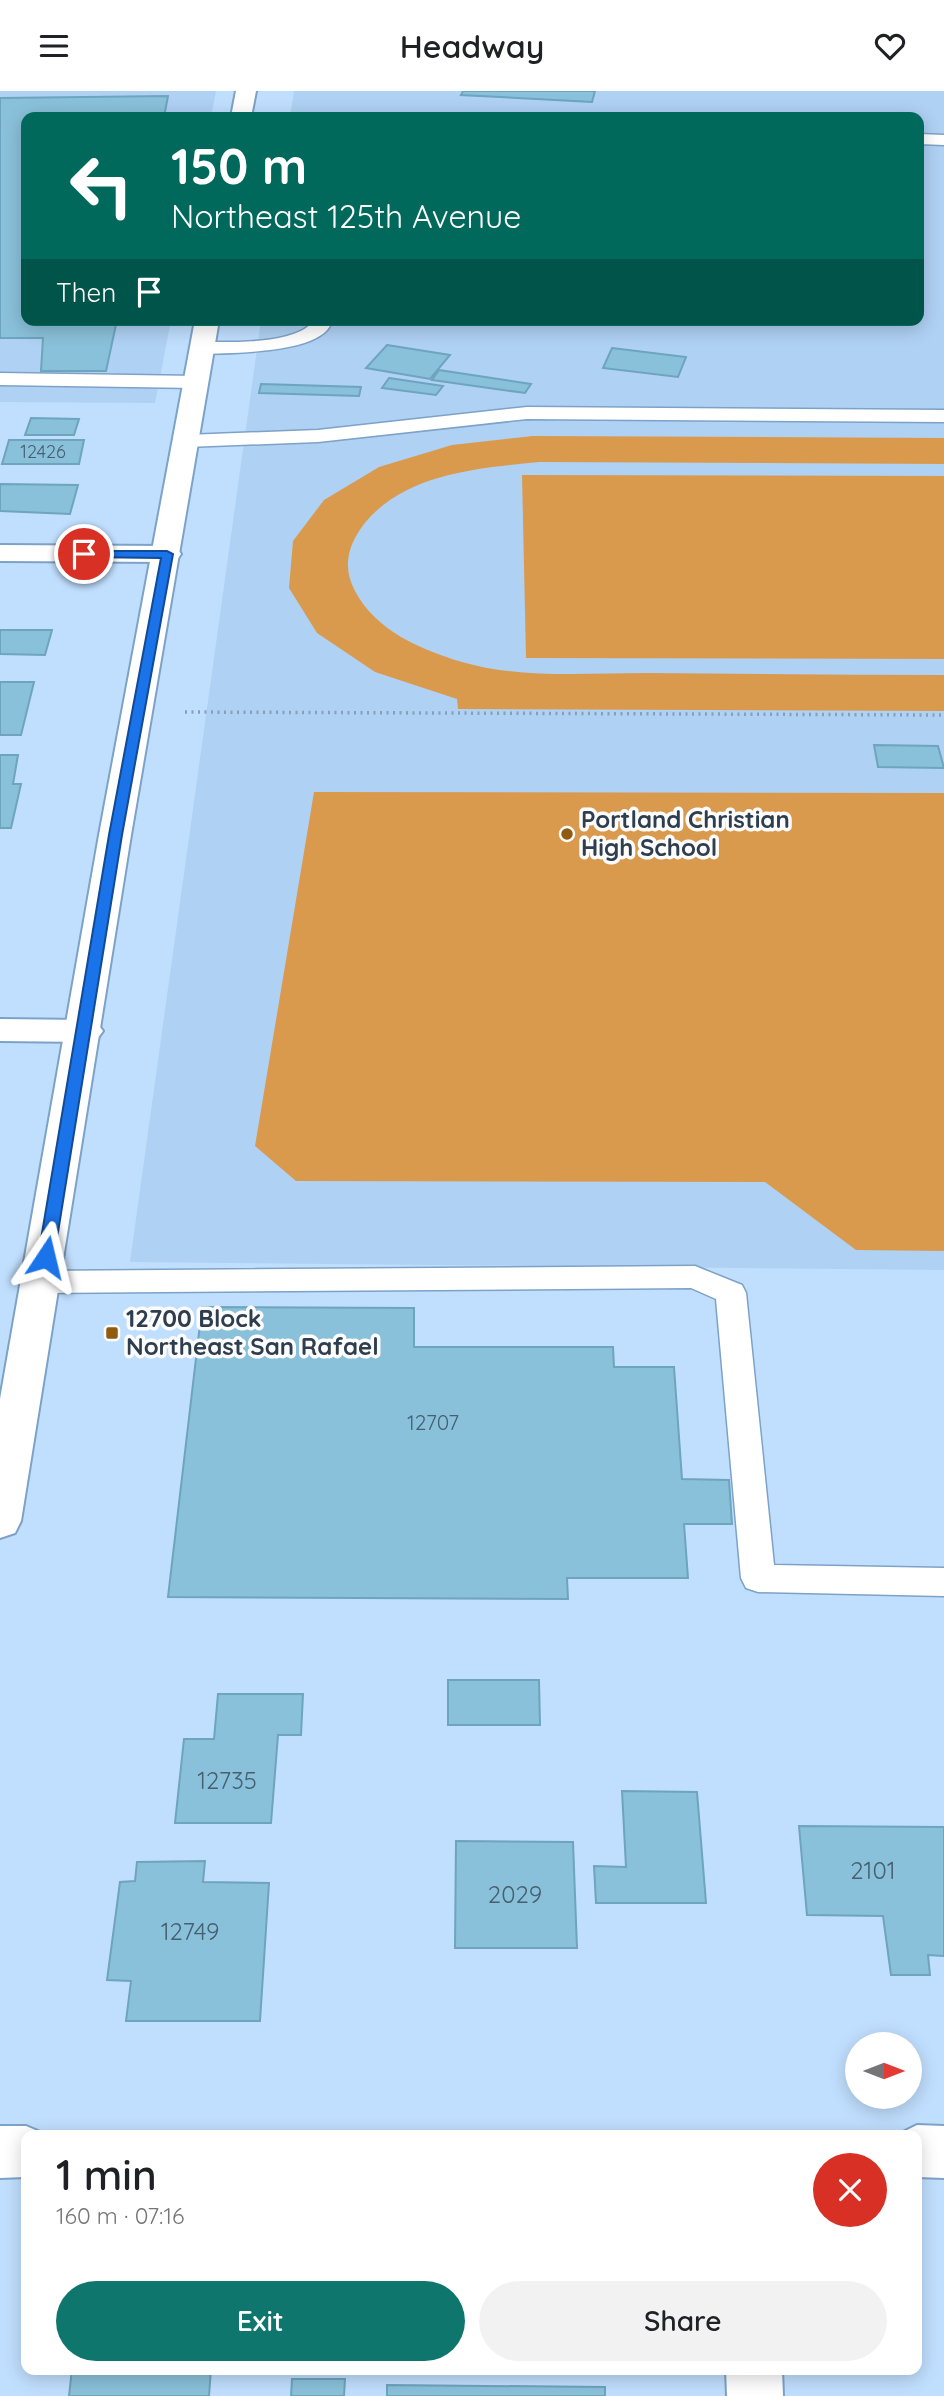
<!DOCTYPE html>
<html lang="en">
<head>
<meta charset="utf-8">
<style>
	body { margin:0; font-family:Quicksand,sans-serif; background:#f2f2f2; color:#202124; height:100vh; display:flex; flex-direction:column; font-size:26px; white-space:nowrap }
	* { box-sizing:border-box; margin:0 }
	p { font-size:23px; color:#757577 }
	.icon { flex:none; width:38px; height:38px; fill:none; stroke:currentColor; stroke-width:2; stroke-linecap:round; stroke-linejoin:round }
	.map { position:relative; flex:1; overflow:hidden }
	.side { position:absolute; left:21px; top:2039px; width:901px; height:245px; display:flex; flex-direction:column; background:#fff; border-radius:14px; box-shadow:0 4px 18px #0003 }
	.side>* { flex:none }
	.hud { position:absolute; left:21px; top:21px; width:903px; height:214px; border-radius:14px; box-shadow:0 4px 18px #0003; background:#00695c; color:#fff; overflow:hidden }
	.needle { width:46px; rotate:90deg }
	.tools { position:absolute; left:845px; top:1941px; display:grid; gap:14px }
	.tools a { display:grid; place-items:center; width:77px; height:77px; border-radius:50%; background:#fff; box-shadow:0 4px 18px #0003; font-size:35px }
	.pin { position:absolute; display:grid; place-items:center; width:60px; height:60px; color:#fff; margin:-30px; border:4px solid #fff; border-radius:50%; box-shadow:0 2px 7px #0007 }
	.me { position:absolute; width:77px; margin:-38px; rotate:10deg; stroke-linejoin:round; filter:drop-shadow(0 0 5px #0008) }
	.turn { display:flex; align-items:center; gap:24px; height:147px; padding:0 35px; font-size:32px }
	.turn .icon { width:91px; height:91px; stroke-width:2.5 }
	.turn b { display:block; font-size:49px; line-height:60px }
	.then { display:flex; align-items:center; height:66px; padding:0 35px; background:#0003; gap:14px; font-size:26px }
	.round { display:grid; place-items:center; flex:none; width:74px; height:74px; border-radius:37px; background:#f2f2f2 }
	.headline { display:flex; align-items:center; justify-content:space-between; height:119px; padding:0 35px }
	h1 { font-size:42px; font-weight:600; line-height:52px }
	.cta { display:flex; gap:14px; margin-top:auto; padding:14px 35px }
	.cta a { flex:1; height:80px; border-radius:42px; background:#0f766e; color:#fff; font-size:28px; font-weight:600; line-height:80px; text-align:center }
	.cta a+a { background:#f2f2f2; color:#202124 }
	header { display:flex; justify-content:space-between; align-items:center; height:91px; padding:0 35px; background:#fff; font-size:32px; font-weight:600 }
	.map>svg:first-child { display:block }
</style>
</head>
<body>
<header><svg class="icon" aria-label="menu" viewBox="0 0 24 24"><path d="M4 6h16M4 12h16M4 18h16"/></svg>Headway<svg class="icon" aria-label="heart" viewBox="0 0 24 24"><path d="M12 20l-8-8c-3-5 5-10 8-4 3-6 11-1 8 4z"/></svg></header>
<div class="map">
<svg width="944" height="2305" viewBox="0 0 944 2305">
	<rect width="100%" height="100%" fill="#c0dffe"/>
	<!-- built -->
	<path fill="#afd1f4" d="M0,0H216L211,26H26V229H171L155,312L0,311Z
		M294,0H944V1179L130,1171L261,229H919V26H290Z"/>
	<!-- green -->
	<path fill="#da9a4e" d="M533,345L944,347V373L539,371C479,377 405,382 364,433C348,454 342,476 355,500C375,539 421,559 462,571C520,588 587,582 647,582C746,583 845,584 944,584V620L458,618L457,608L375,581L317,542L289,497L293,450L324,409L379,376L452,354Z
		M522,384L944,385V568L526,567Z
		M314,701L944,702V1160L856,1159L765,1091L296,1090L255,1055Z"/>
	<!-- building -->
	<path fill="#8ac1da" stroke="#6ea4bd" stroke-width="2" d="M463,0H595L592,11L461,4Z
		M168,5L164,26H26V229H117L106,280H41L43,247H0V7Z
		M387,254L450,264L430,288L366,277Z
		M612,257L686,266L678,286L603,277Z
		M439,279L531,293L525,302L432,289Z
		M389,287L443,295L436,304L382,297Z
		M261,293L361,296L359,305L259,302Z
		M31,327L79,328L74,344H25Z
		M9,349H84L79,373H2Z
		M0,393L78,394L70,423L0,420Z
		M0,539H52L45,564L0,563Z
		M0,591H34L21,644H0Z
		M874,654L938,655L944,677L878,676Z
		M0,664H18L13,693H21L11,737H0Z
		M202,1216L414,1217V1256H613L614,1276H674L682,1388L729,1389L732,1433H684L688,1487H567L568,1508L168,1506Z
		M448,1589H539L540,1634H448Z
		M218,1603H303L301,1644H278L271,1732H175L184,1648H214Z
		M622,1700L697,1701L706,1812H596L594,1775L626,1776Z
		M799,1735L944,1736V1865L928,1864L930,1884H891L883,1825L807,1824Z
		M456,1750L573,1751L577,1857H455Z
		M205,1770L203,1791L269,1792L260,1930H126L131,1890L107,1889L120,1791L135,1790L137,1771Z
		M72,2278H211L209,2305H69Z
		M292,2288H345L344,2305H291Z
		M387,2294L605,2296V2305H387Z"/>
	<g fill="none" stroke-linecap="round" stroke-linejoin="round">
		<!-- lane casing -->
		<g stroke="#7da2c7" stroke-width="3">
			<path id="lane" d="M919,43L944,44V54L919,53Z
				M314,229H332C327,263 228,262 202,263L193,257L202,251C229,251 298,254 314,229Z
				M0,282L196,285L206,291L196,297L0,294Z
				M527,316L944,319V331L527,328L318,351L186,356L176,350L186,344L318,339Z
				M695,1175L742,1194L746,1202L774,1474L944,1477V1505L758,1501L746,1497L741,1487L716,1208L691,1197L41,1202L30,1199L26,1191L30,1183L41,1180Z"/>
		</g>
		<!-- street casing -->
		<g stroke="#7da2c7" stroke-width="4">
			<path id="street" d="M0,454L167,455L177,457L181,463L177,469L167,471L0,470Z
				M0,928L85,929L97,932L103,940L97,948L85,951L0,950Z
				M917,2034L944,2035V2087L917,2086V2044H897Z
				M0,2035H26L45,2043L26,2044V2086L0,2087Z
				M726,2278H782L783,2305H727Z"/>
		</g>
		<!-- secondary casing -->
		<g stroke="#7da2c7" stroke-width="4">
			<path id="secondary" d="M236,0H256L251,26H231Z
				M195,229H219L131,744L21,1430L15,1442L0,1447V1308L99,744Z"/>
		</g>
		<!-- path -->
		<path stroke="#87a0b9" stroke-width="3.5" stroke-dasharray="2 4.5" stroke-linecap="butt" d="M185,621L944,624"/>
		<!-- lane -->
		<use href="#lane" fill="#fff" fill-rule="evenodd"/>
		<!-- street -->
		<use href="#street" fill="#fff" fill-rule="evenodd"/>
		<!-- secondary -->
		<use href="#secondary" fill="#fff" fill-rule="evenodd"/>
	</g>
	<!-- route -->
	<path fill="#1a73e8" stroke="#114b97" stroke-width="2" d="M80,460H167L173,463L122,744L54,1166L46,1172L38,1166L109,744L161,467L84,466L78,463Z"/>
	<!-- markers -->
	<g fill="#905b0f" stroke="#fcfcfc" stroke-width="2.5">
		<circle cx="567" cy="743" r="7"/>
		<rect x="105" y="1235" width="14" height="14" rx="3.5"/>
	</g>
	<g text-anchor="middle" stroke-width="7" stroke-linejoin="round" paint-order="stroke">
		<!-- far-number labels -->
		<g font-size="18" fill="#465f71">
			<text x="43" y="367">12426</text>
		</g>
		<!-- number labels -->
		<g font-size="21" fill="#465f71">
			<text x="433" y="1339">12707</text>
		</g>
		<!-- poi labels -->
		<g font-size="24" font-weight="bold" fill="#2f3e4e" stroke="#fcfcfc" text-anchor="start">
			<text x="581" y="737">Portland Christian<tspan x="581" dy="28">High School</tspan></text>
			<text x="126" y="1236">12700 Block<tspan x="126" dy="28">Northeast San Rafael</tspan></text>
		</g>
		<!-- near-number labels -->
		<g font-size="24" fill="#465f71">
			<text x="227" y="1698">12735</text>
			<text x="873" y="1788">2101</text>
			<text x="515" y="1812">2029</text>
			<text x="190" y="1849">12749</text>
		</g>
	</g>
</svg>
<div class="tools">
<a><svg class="needle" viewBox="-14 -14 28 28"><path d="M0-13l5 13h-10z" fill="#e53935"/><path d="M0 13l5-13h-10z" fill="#757577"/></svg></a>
</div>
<div class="pin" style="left:84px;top:463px;background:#d93025"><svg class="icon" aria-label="arrive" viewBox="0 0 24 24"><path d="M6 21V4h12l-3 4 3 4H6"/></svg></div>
<svg class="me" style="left:46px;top:1166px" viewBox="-20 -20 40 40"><path d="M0-17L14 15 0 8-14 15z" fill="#1a73e8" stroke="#fff" stroke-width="4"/></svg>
<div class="hud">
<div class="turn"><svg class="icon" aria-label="left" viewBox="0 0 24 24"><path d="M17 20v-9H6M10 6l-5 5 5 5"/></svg><div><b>150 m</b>Northeast 125th Avenue</div></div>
<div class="then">Then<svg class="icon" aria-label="arrive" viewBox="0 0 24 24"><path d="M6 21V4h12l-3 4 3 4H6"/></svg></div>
</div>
<section class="side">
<div class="headline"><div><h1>1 min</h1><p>160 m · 07:16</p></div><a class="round" style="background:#d93025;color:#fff"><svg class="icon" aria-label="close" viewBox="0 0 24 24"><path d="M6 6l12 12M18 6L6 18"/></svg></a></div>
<div class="cta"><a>Exit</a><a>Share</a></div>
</section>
</div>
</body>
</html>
